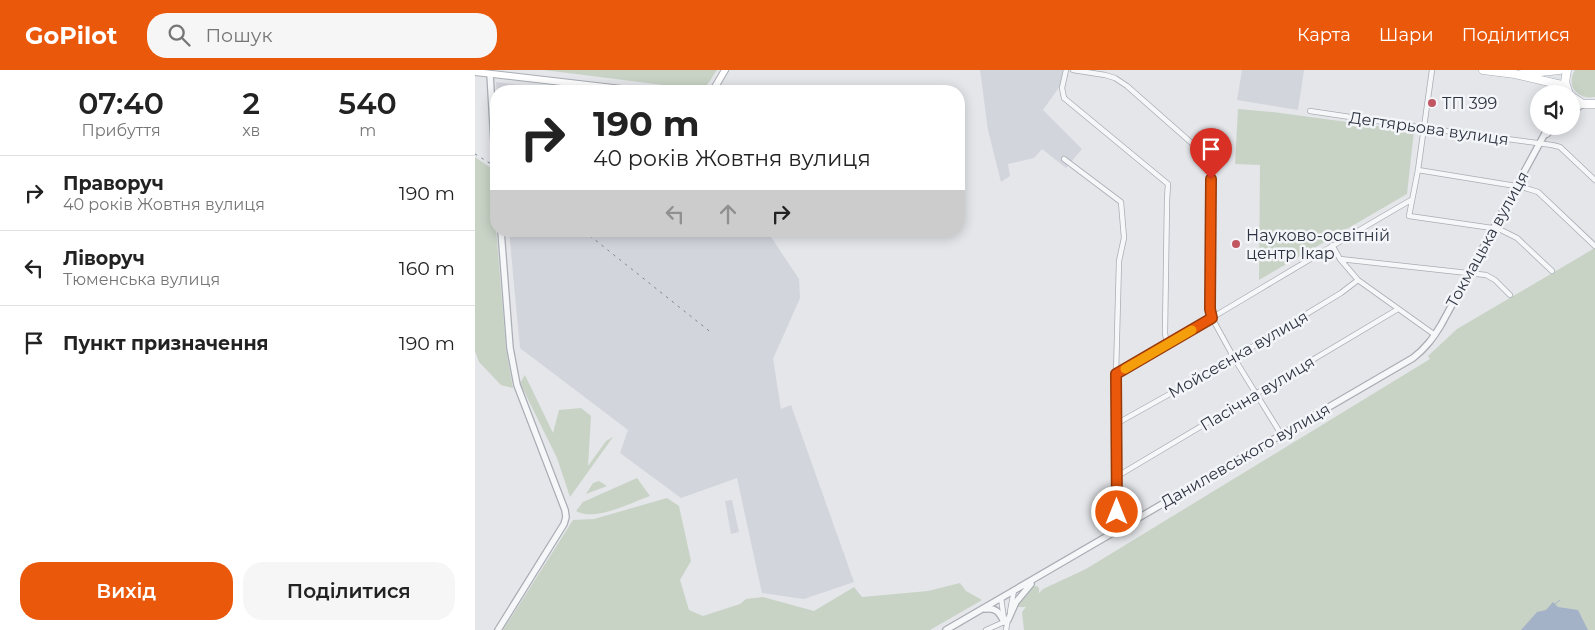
<!DOCTYPE html>
<html lang="uk">
<head>
<meta charset="utf-8">
<style>
	body { margin:0; font-family:Montserrat,sans-serif; background:#f6f6f6; color:#222; height:100vh; display:flex; flex-direction:column; font-size:19px; white-space:nowrap }
	* { box-sizing:border-box; margin:0 }
	p { font-size:16px; color:#767676 }
	.icon { flex:none; width:28px; height:28px; fill:none; stroke:currentColor; stroke-width:2; stroke-linecap:round; stroke-linejoin:round }
	.map { position:relative; flex:1; overflow:hidden }
	.details { display:flex; flex-direction:column; background:#fff; width:475px }
	.details>* { flex:none }
	.guide { position:absolute; left:15px; top:15px; width:475px; height:152px; border-radius:20px; box-shadow:0 2px 12px #0003; background:#fff; color:#222; overflow:hidden }
	.controls { position:absolute; left:1055px; top:15px; display:grid; gap:10px }
	.controls a { display:grid; place-items:center; width:50px; height:50px; border-radius:50%; background:#fff; box-shadow:0 2px 12px #0003; font-size:25px }
	.pin { position:absolute; display:grid; place-items:center; width:42px; height:42px; color:#fff; margin:-51px -21px; border-radius:50% 50% 50% 0; rotate:-45deg; box-shadow:0 0 5px #0007 }
	.pin .icon { rotate:45deg }
	.me { position:absolute; width:55px; margin:-28px; rotate:0deg; stroke-linejoin:round; filter:drop-shadow(0 0 4px #0008) }
	.turn { display:flex; align-items:center; gap:18px; height:105px; padding:0 20px; font-size:22px }
	.turn .icon { width:65px; height:65px; stroke-width:2.5 }
	.turn b { display:block; font-size:35px; line-height:42px }
	.lanes { display:flex; align-items:center; height:48px; padding:0 20px; background:#0003; justify-content:center; gap:25px; direction:ltr }
	.lanes .off { opacity:.35 }
	.eta { display:flex; justify-content:space-evenly; align-items:center; height:85px; text-align:center }
	.eta b { font-size:30px; font-weight:600; line-height:35px }
	.button { display:flex; gap:10px; margin-top:auto; padding:10px 20px }
	.button a { flex:1; height:58px; border-radius:20px; background:#ea580c; color:#fff; font-size:20px; font-weight:600; line-height:58px; text-align:center }
	.button a+a { background:#f6f6f6; color:#222 }
	ul { padding:0; list-style:none }
	li { display:flex; align-items:center; gap:15px; height:75px; padding:0 20px; border-top:1px solid #e0e0e0 }
	li div { flex:1 }
	li b { display:block; font-size:19px }
	li em { font-style:normal }
	header { display:flex; align-items:center; gap:30px; box-sizing:border-box; height:70px; padding:0 25px; background:#ea580c; color:#fff }
	header strong { font-size:24px }
	nav { display:flex; gap:28px; margin-inline-start:auto; font-size:18px }
	.search { width:350px; height:45px; background:#f6f6f6; display:flex; align-items:center; gap:12px; box-sizing:border-box; padding:0 18px; border-radius:20px; color:#767676; font-size:19px }
	main { display:flex; flex:1; min-height:0 }
	.map>svg:first-child { display:block }
</style>
</head>
<body>
<header>
<strong>GoPilot</strong>
<div class="search"><svg class="icon" aria-label="search" viewBox="0 0 24 24"><circle cx="10" cy="10" r="6"/><path d="M15 15l6 6"/></svg>Пошук</div>
<nav><a>Карта</a><a>Шари</a><a>Поділитися</a></nav>
</header>
<main>
<section class="details">
<div class="eta">
<div><b>07:40</b><p>Прибуття</p></div>
<div><b>2</b><p>хв</p></div>
<div><b>540</b><p>m</p></div>
</div>
<ul>
<li><svg class="icon" aria-label="right" viewBox="0 0 24 24"><path d="M7 20v-9h11M14 6l5 5-5 5"/></svg><div><b>Праворуч</b><p>40 років Жовтня вулиця</p></div><em>190 m</em></li>
<li><svg class="icon" aria-label="left" viewBox="0 0 24 24"><path d="M17 20v-9H6M10 6l-5 5 5 5"/></svg><div><b>Ліворуч</b><p>Тюменська вулиця</p></div><em>160 m</em></li>
<li><svg class="icon" aria-label="arrive" viewBox="0 0 24 24"><path d="M6 21V4h12l-3 4 3 4H6"/></svg><div><b>Пункт призначення</b></div><em>190 m</em></li>
</ul>
<div class="button"><a>Вихід</a><a>Поділитися</a></div>
</section>
<div class="map">
<svg width="1120" height="560" viewBox="0 0 1120 560">
	<rect width="100%" height="100%" fill="#e4e6ea"/>
	<!-- built -->
	<path fill="#d2d5dc" d="M505,0H589L587,13L568,40L607,79L591,98L567,79L559,88L533,94L535,106L526,112L513,60Z
		M767,0H829L823,40L762,30Z
		M21,12L97,21H22Z
		M34,161H292L324,209L325,228L298,289L306,339L316,335L379,512L329,529L287,523L262,408L206,428L145,383L153,360L45,278Z
		M257,430L264,462L256,464L250,431Z"/>
	<!-- green -->
	<path fill="#c8d3c6" d="M69,0H242L232,15L220,19Z
		M1100,0H1120V27C1104,30 1090,16 1100,0Z
		M763,39L798,42L939,61L932,124L784,210L785,95L760,94Z
		M0,87L16,98L31,279L38,318L26,315L4,292L0,281Z
		M1120,178V560H549L547,542L551,537H541C546,529 551,516 562,516L564,518V523L568,519L611,499L955,289L953,286L982,259Z
		M50,305L78,363L84,340L106,338L116,346L113,396L131,371L138,367L95,427L82,388L45,313Z
		M162,408L175,426C155,433 120,452 101,441L108,432Z
		M124,411L132,416L111,424L118,413Z
		M192,428L204,436L216,491L205,510L214,540L228,546L265,534L271,529L288,527L339,541L379,517L387,527L453,521L485,513L491,521L507,530L455,560H28L98,450L119,449Z"/>
	<!-- water -->
	<path fill="#a3b2c6" d="M1078,532L1083,537L1103,540L1113,560H1046L1062,542L1071,540Z"/>
	<g fill="none" stroke-linecap="round" stroke-linejoin="round">
		<!-- stream -->
		<path stroke="#a3b2c6" stroke-width="1" d="M1080,534L1085,530"/>
		<!-- minor casing -->
		<g stroke="#a9adb4" stroke-width="6">
			<path id="minor" d="M591,0L587,18L589,28L693,114L692,130L690,263L692,275
				M598,0L630,5L640,8L652,16L736,90L735,239L737,248L759,288L806,364
				M957,0L943,100L934,146L1024,159L1042,168L1077,201
				M835,41L949,58L1077,75L1085,77L1120,110
				M589,89L646,132L649,168L644,191L641,304L642,459
				M943,100L1047,117L1063,122L1120,176
				M857,175L865,189L883,210L960,265
				M865,189L1011,205L1020,210L1035,225
				M641,304C740,247 837,187 936,130
				M641,354L759,288L866,223L883,210
				M641,407L923,239
				M526,528L529,549
				M535,542L539,520
				M511,560L529,552
				M531,560L533,549"/>
		</g>
		<!-- tertiary casing -->
		<g stroke="#a9adb4" stroke-width="8">
			<path id="tertiary" d="M15,4L21,106
				M1096,42L1108,34
				M1072,64L1080,56
				M510,539C521,537 525,543 529,552
				M533,550L541,532L556,514
				M23,560L89,454L91,447L90,440L42,315L35,278L26,161
				M471,560L938,288C951,278 958,268 966,255L1074,56"/>
		</g>
		<!-- secondary casing -->
		<g stroke="#a9adb4" stroke-width="8">
			<path id="secondary" d="M0,2L164,21
				M235,21L240,17L250,0"/>
		</g>
		<!-- primary casing -->
		<g stroke="#a4aab5" stroke-width="9">
			<path id="primary" d="M1008,0L1040,4L1091,16
				M1092,0L1090,12L1094,24
				M1047,4L1085,0
				M1096,26L1108,34H1120"/>
		</g>
		<!-- minor -->
		<use href="#minor" stroke="#f6f7f9" stroke-width="4.5"/>
		<!-- tertiary -->
		<use href="#tertiary" stroke="#f6f7f9" stroke-width="5.5"/>
		<!-- secondary -->
		<use href="#secondary" stroke="#fff" stroke-width="6"/>
		<!-- primary -->
		<use href="#primary" stroke="#fff" stroke-width="8"/>
		<!-- rail -->
		<path stroke="#7f8592" stroke-width="1" stroke-dasharray="2.5 5" stroke-linecap="butt" d="M0,84L21,97
			M109,161L238,264"/>
	</g>
	<g fill="none" stroke-linecap="round" stroke-linejoin="round">
		<!-- route casing -->
		<g stroke="#983908" stroke-width="12">
			<path id="route" d="M642,442L641,304L737,248L735,239L736,109"/>
		</g>
		<!-- route -->
		<use href="#route" stroke="#ea580c" stroke-width="9"/>
		<!-- slow -->
		<path stroke="#f59e0b" stroke-width="9" d="M650,299L717,260"/>
	</g>
	<!-- markers -->
	<g fill="#c15760" stroke="#f3f5f8" stroke-width="2">
		<circle cx="957" cy="33" r="5"/>
		<circle cx="761" cy="174" r="5"/>
	</g>
	<g text-anchor="middle" stroke-width="5" stroke-linejoin="round" paint-order="stroke">
		<!-- poi labels -->
		<g font-size="16" fill="#2d3341" stroke="#f3f5f8" text-anchor="start">
			<text x="967" y="39">ТП 399</text>
			<text x="771" y="171">Науково-освітній<tspan x="771" dy="18">центр Ікар</tspan></text>
		</g>
		<!-- street labels -->
		<g font-size="16" fill="#2d3341" stroke="#f3f5f8">
			<text transform="translate(954 58) rotate(8)" y="6">Дегтярьова вулиця</text>
			<text transform="translate(1012 169) rotate(-61)" y="6">Токмацька вулиця</text>
			<text transform="translate(763 284) rotate(-30)" y="6">Мойсеєнка вулиця</text>
			<text transform="translate(782 323) rotate(-31)" y="6">Пасічна вулиця</text>
			<text transform="translate(770 385) rotate(-30)" y="6">Данилевського вулиця</text>
		</g>
	</g>
</svg>
<div class="controls">
<a><svg class="icon" aria-label="sound" viewBox="0 0 24 24"><path d="M4 9h4l5-4v14l-5-4H4zM17 9q2 3 0 6"/></svg></a>
</div>
<div class="pin" style="left:736px;top:109px;background:#d93025"><svg class="icon" aria-label="arrive" viewBox="0 0 24 24"><path d="M6 21V4h12l-3 4 3 4H6"/></svg></div>
<svg class="me" style="left:642px;top:442px" viewBox="-20 -20 40 40"><circle r="17" fill="#ea580c" stroke="#fff" stroke-width="3"/><path d="M0-11L8 9 0 5-8 9z" fill="#fff"/></svg>
<div class="guide">
<div class="turn"><svg class="icon" aria-label="right" viewBox="0 0 24 24"><path d="M7 20v-9h11M14 6l5 5-5 5"/></svg><div><b>190 m</b>40 років Жовтня вулиця</div></div>
<div class="lanes"><svg class="icon off" aria-label="left" viewBox="0 0 24 24"><path d="M17 20v-9H6M10 6l-5 5 5 5"/></svg><svg class="icon off" aria-label="ahead" viewBox="0 0 24 24"><path d="M12 20V5M6 11l6-6 6 6"/></svg><svg class="icon" aria-label="right" viewBox="0 0 24 24"><path d="M7 20v-9h11M14 6l5 5-5 5"/></svg></div>
</div>
</div>
</main>
</body>
</html>
